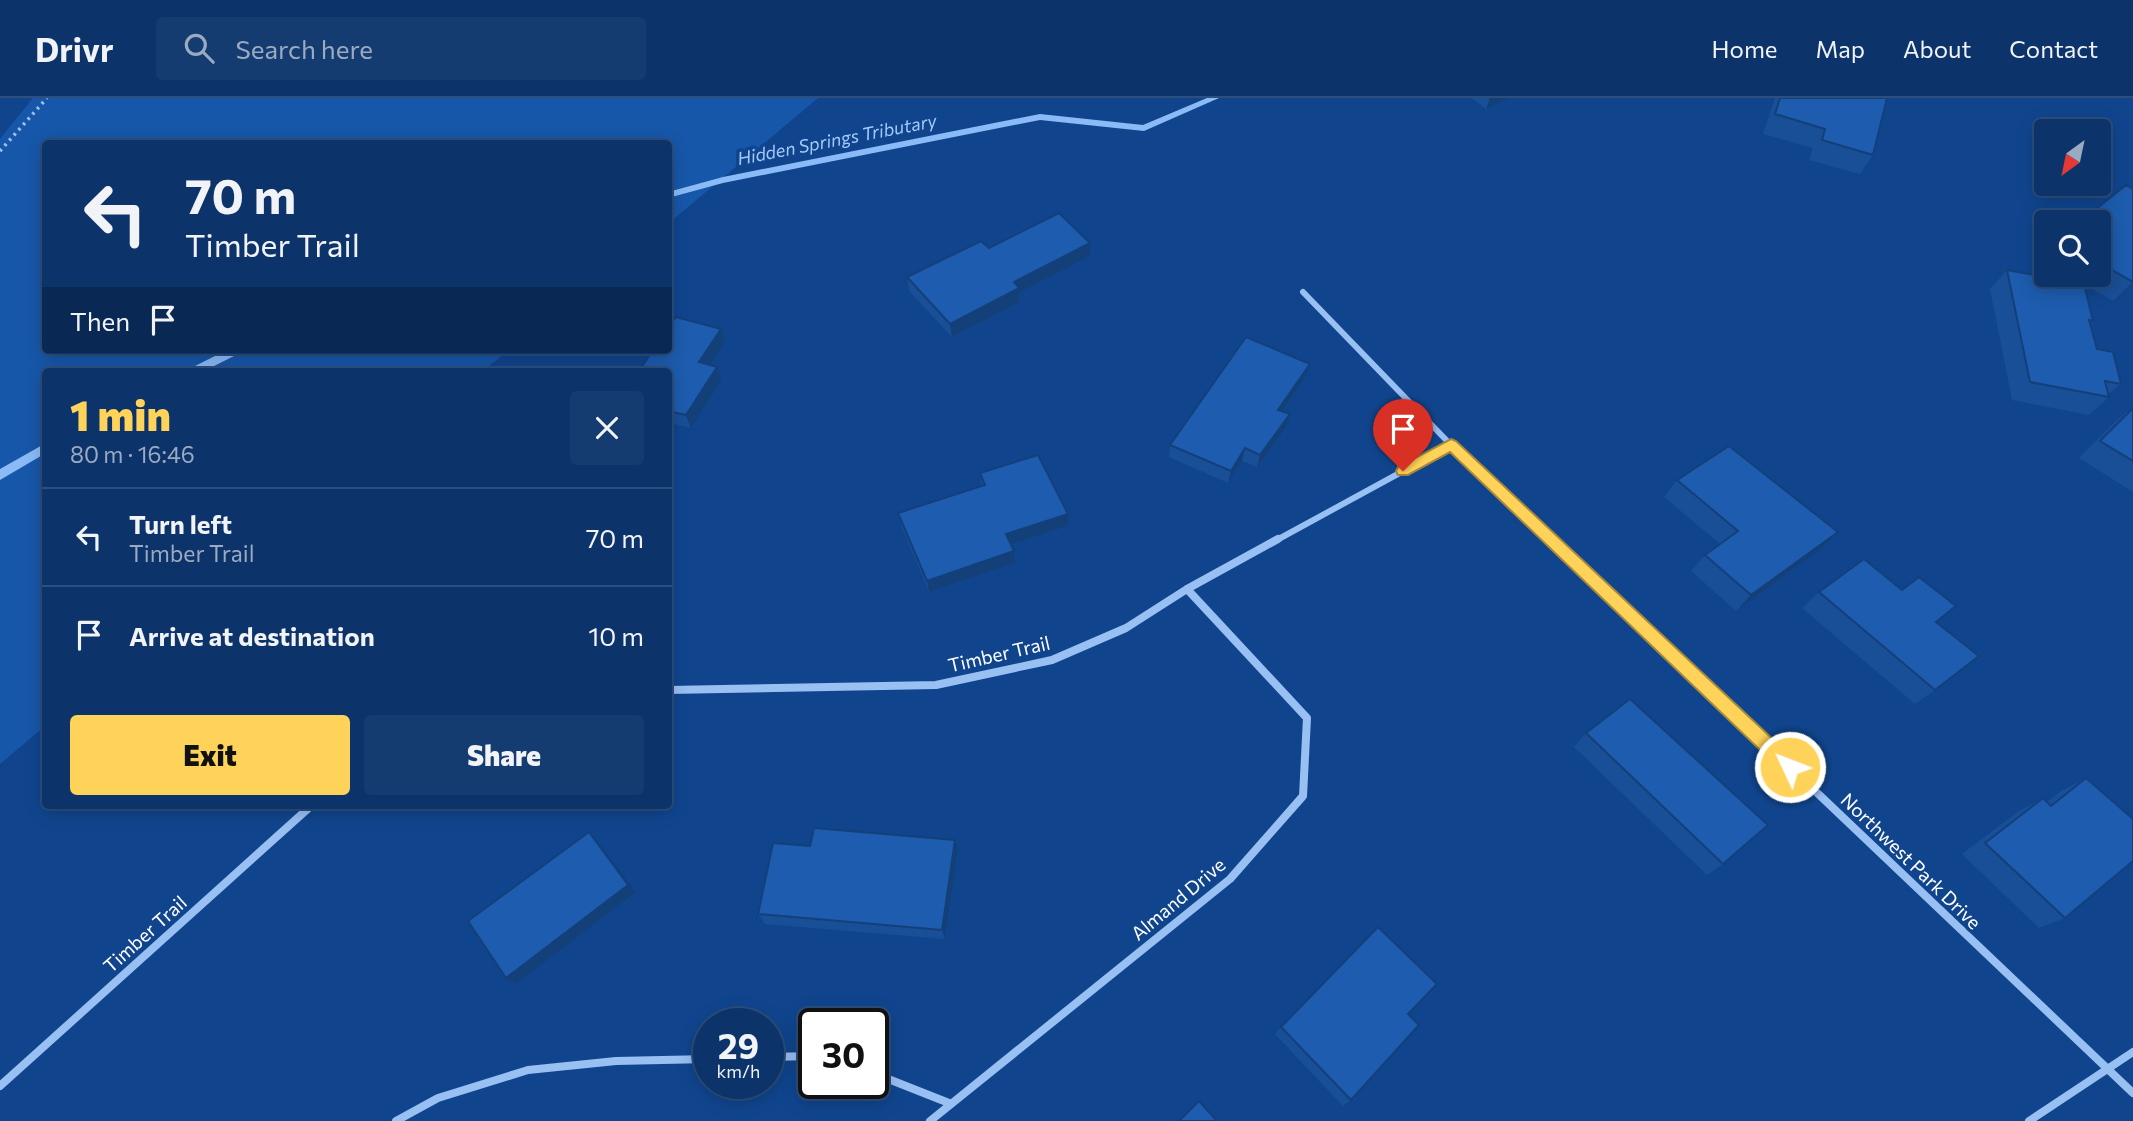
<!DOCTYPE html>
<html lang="en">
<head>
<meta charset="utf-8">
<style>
	body { margin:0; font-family:Commissioner,sans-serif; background:#153c70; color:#f1f3f6; height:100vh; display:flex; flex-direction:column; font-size:26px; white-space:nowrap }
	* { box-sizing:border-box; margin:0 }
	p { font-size:23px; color:#9aaac1 }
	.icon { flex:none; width:38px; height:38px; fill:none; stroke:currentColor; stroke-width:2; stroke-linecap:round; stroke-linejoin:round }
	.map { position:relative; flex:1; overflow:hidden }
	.drawer { position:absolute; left:42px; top:270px; width:630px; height:441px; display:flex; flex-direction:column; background:#0c346a; border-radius:7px; box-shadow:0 4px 18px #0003,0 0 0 2px #2c4f7e }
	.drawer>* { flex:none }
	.hud { position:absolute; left:42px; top:42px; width:630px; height:214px; border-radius:7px; box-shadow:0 4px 18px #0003,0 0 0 2px #2c4f7e; background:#0c346a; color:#f1f3f6; overflow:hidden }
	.needle { width:46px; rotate:213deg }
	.tools { position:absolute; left:2034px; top:21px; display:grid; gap:14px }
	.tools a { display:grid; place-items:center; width:77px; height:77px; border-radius:7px; background:#0c346a; box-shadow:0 4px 18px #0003,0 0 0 2px #2c4f7e; font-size:35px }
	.speed { position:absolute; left:693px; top:910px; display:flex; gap:14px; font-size:35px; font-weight:700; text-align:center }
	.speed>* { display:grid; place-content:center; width:91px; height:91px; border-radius:50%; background:#0c346a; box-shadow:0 4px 18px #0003,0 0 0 2px #2c4f7e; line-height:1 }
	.speed small { font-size:18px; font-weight:400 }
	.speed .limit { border:4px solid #111; border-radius:10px; background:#fff; color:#111 }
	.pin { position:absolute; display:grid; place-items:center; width:60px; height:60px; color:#fff; margin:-72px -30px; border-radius:50% 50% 50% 0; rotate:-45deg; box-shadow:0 0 7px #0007 }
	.pin .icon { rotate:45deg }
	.me { position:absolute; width:77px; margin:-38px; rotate:313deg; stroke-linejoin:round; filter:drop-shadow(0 0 5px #0008) }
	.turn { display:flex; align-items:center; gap:24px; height:147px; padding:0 28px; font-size:32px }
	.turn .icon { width:91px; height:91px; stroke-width:2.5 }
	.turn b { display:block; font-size:49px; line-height:60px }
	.then { display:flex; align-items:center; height:66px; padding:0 28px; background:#0003; gap:14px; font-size:26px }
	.round { display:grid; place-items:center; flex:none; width:74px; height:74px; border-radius:7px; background:#153c70 }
	.overview { display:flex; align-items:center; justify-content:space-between; height:119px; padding:0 28px }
	h1 { font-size:42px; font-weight:800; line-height:52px; color:#ffd25a }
	.action { display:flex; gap:14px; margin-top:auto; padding:14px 28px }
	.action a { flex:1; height:80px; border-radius:7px; background:#ffd25a; color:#111; font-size:28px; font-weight:800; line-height:80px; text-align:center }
	.action a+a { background:#153c70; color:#f1f3f6 }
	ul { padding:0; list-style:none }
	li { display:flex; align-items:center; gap:21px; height:98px; padding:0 28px; border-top:2px solid #2c4f7e }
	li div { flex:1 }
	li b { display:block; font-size:26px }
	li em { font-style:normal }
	header { display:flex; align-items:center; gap:42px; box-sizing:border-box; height:98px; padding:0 35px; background:#0c346a; border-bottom:2px solid #2c4f7e }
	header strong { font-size:33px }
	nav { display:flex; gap:38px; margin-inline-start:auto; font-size:24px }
	.search { width:490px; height:63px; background:#153c70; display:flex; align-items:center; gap:18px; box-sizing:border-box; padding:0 24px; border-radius:7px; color:#9aaac1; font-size:26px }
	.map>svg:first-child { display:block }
</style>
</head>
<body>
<header>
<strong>Drivr</strong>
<div class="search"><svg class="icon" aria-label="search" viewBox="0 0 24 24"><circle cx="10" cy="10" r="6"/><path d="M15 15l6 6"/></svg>Search here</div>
<nav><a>Home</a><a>Map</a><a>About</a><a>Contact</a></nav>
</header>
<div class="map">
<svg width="2133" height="1023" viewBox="0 0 2133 1023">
	<rect width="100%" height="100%" fill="#10458e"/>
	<!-- green -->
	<path fill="#1757a9" d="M33,0H818L669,125L668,46H46V252H509L483,273H46L45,628L0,666V41Z"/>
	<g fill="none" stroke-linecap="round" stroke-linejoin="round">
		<!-- stream -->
		<path fill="#8abbf6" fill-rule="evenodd" d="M1207,0H1219L1144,33L1040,22L723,85L668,100V94L723,79L1040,16L1143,27Z
			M227,252H241L240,255L204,273H190L191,270Z
			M46,345V355L0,382V371Z"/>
		<!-- path -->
		<path stroke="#99c0f3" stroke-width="3.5" stroke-dasharray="2.5 4.5" stroke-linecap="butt" d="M0,53L47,0"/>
		<!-- street-far1 -->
		<path stroke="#99c0f3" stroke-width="6" d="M1303,194L1451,347L1552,443
			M1275,443L1451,347"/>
		<!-- street -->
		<path stroke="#99c0f3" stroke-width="8" d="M1550,441L2133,995
			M668,592L936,587L1052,562L1126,530L1187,491L1278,441
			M768,959L814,958
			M873,975L949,1005
			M0,988L312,707
			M396,1023L438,1000L528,972L616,963L709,961
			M930,1023L1230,781L1303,698L1307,620L1187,491
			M2029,1023L2133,954"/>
	</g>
	<!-- wall -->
	<path fill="#194f96" d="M1472,0H1510L1486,11Z
		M1775,0H1887L1873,57L1860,76L1809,62L1813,50L1763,36Z
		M2133,91V185L2113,203L2068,177H2098V124Z
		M1090,145V158L1019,195L1020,204L952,239L909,193L907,179L989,150Z
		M2046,155V164L2041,161Z
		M2007,172L2093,223L2090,226L2097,251L2121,286L2108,296L2109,299L2089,317L2012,302L1990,191Z
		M725,244L710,267L717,269L722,282L691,330L671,325L668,329V273Z
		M1306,278L1283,314L1287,328L1257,369L1242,363L1228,385L1169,359L1170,347Z
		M2133,309V394L2079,360L2118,321Z
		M980,375L1068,416V428L1011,447L1014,453L1015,465L929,494L901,427L898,415L982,388Z
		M1677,382L1821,451L1736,513L1691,473L1705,457L1720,446L1664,399Z
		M1819,494L1936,524L1935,592L1915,606L1802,510Z
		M1586,635L1723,766L1707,777L1574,649Z
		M2086,680L2065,820L2039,830L1962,756L2019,713L2043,700L2047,704L2061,693Z
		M810,748L958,753L945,841L765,826L758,816Z
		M1408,916L1351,1002L1343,1008L1275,936L1281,929Z"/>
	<!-- shaded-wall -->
	<path fill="#14407a" d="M1490,0H1510L1486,11Z
		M1090,145V158L1019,195L1020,204L952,239L950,226L1014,184Z
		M2133,184V185L2113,203Z
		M721,231L725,244L704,277L699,264Z
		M1310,266L1306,278L1275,325L1278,312Z
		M717,269L722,282L691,330L686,317Z
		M1290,316L1287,328L1257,369L1260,357Z
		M668,318L671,325L668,329Z
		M1245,350L1242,363L1228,385L1231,373Z
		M1068,416V428L1007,448L1006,436Z
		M1838,434L1821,451L1736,513L1751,497Z
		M1014,453L1015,465L929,494L927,483Z
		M589,734L597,743L636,794L516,886L506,880Z
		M955,742L958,753L945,841L942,832Z"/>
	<!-- building -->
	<path fill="#1d5cae" stroke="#14407a" stroke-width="2" d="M1780,0H1887L1873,57L1822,42L1825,31L1775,16Z
		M2126,87L2133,91V184L2098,164V124H2080Z
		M1059,115L1090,145L1014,184L1019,190L950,226L907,179L981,143L989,150Z
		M2007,172L2084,186L2093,223L2089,222L2097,251L2113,254L2121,286L2105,283L2109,299L2030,284Z
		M676,219L721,231L699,264L717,269L686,317L668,313V273H639L653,252H668V230Z
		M1246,239L1310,266L1278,312L1290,316L1260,357L1245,350L1231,373L1170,347Z
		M2133,310V363L2100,343Z
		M1729,348L1838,434L1751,497L1705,457L1738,433L1677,382Z
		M1038,357L1068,416L1006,436L1014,453L927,483L898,415L985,387L980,375Z
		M1864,461L1902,492L1919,479L1956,508L1936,524L1979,558L1935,592L1819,494Z
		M1630,601L1768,727L1723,766L1586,635Z
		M2086,680L2133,721V763L2065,820L1985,745L2043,700L2051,708Z
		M814,730L955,742L942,832L758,816L773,745L810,748Z
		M589,734L628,787L506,880L468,823Z
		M1378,829L1437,886L1408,916L1419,927L1351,1002L1281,929Z
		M1199,1003L1217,1023H1179Z"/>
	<!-- route -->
	<path fill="#ffd25a" stroke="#a6883a" stroke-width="2" d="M1451,341L1456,343L1796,663L1798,669L1796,674L1790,677L1783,674L1450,354L1408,377H1398L1396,373L1398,369Z"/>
	<g text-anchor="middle" stroke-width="7" stroke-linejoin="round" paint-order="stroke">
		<!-- far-water labels -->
		<g font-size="18" font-style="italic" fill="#a4cafa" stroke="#10458e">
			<text transform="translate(837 42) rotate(-11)" y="6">Hidden Springs Tributary</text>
		</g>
		<!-- street labels -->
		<g font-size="19" fill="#fff" stroke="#10458e">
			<text transform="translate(999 556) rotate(-13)" y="7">Timber Trail</text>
			<text transform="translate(1911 763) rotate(44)" y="7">Northwest Park Drive</text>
			<text transform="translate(1178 801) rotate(-40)" y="7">Almand Drive</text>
			<text transform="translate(145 836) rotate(-42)" y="7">Timber Trail</text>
		</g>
	</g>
</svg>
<div class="tools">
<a><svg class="needle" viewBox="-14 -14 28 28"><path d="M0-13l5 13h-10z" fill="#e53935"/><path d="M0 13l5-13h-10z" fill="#9aaac1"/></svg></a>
<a><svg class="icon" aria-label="search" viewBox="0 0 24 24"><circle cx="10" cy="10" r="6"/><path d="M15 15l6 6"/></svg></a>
</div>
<div class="speed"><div>29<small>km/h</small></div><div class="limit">30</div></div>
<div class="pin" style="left:1403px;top:373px;background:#d93025"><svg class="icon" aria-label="arrive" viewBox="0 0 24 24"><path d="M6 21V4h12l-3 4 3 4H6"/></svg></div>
<svg class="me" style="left:1790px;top:669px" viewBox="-20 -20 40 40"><circle r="17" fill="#ffd25a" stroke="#fff" stroke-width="3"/><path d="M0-11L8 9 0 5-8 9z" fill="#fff"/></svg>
<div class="hud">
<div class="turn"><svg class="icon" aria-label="left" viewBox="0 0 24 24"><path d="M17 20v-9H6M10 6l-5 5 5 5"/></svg><div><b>70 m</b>Timber Trail</div></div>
<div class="then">Then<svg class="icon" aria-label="arrive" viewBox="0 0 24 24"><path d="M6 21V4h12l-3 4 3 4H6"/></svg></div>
</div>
<section class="drawer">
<div class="overview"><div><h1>1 min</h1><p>80 m · 16:46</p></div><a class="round"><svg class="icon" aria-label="close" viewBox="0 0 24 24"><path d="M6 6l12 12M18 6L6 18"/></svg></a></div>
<ul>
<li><svg class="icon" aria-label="left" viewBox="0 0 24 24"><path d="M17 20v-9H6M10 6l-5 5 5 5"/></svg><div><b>Turn left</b><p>Timber Trail</p></div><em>70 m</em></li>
<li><svg class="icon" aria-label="arrive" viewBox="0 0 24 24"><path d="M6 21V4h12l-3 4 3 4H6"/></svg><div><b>Arrive at destination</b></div><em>10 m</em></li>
</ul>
<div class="action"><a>Exit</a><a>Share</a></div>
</section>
</div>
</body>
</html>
